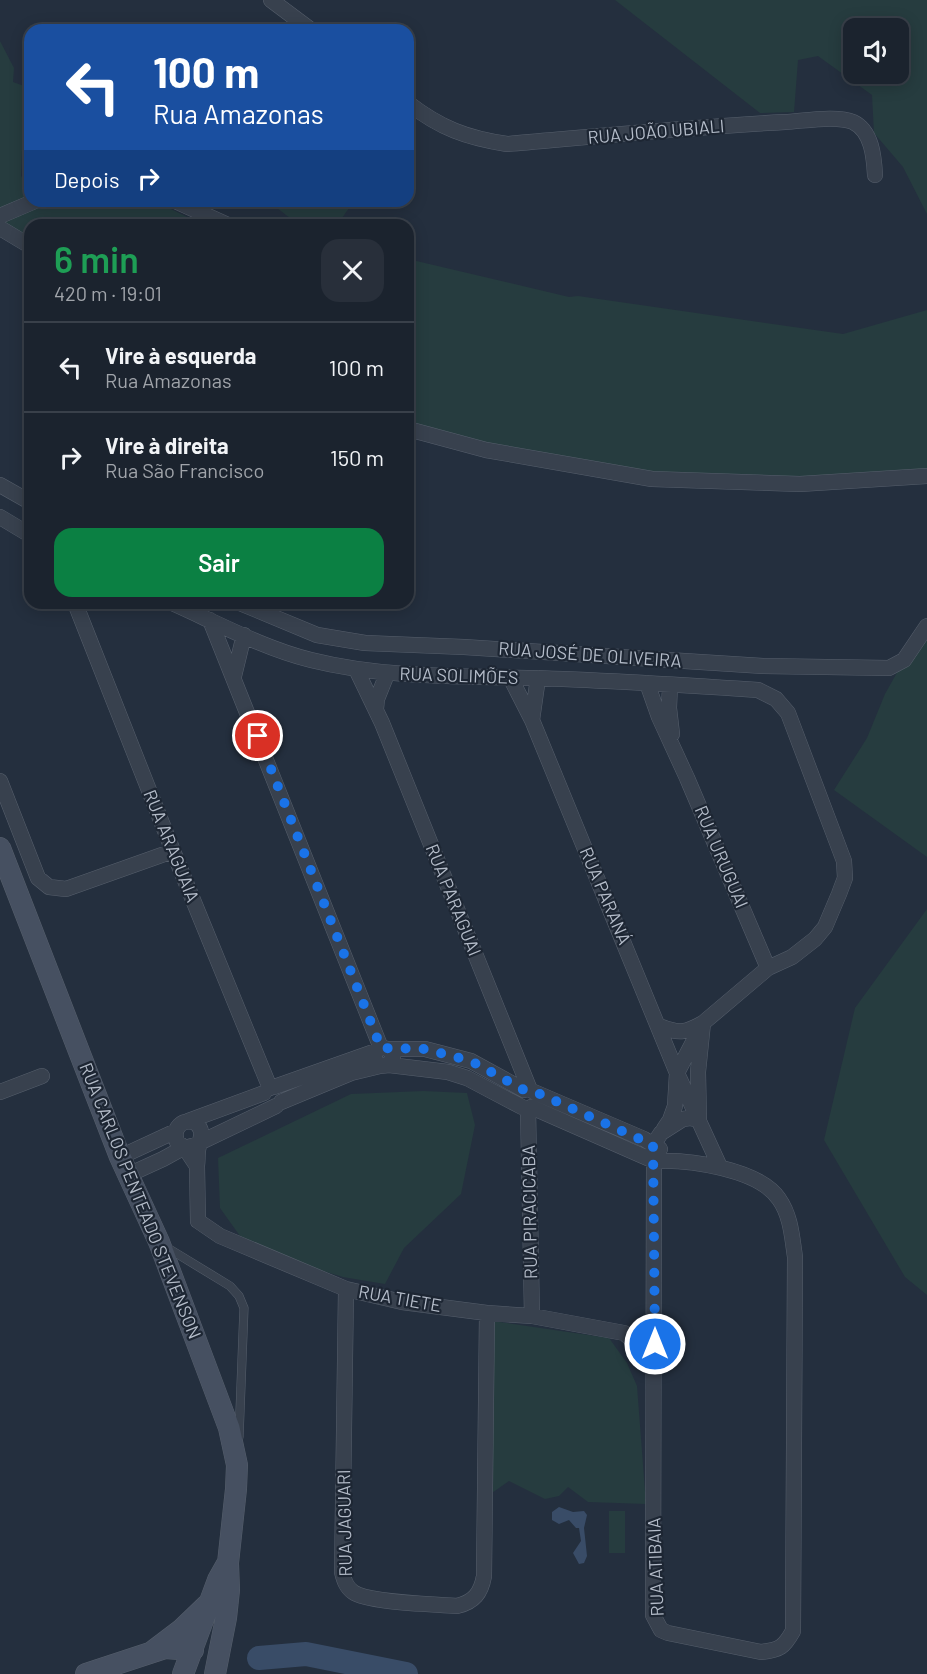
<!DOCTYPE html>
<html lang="pt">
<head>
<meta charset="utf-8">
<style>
	body { margin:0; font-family:Barlow,sans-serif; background:#282f3a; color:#f1f3f6; height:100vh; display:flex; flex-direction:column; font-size:22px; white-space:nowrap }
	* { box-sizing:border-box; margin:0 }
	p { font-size:20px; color:#a0a4aa }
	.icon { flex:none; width:33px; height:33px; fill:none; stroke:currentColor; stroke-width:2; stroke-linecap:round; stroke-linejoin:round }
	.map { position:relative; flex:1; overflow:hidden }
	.drawer { position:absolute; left:24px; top:219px; width:390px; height:390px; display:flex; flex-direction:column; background:#1b232e; border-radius:18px; box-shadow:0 3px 15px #0003,0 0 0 2px #39404a }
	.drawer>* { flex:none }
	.guide { position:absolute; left:24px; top:24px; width:390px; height:183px; border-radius:18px; box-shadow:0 3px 15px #0003,0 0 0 2px #39404a; background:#1a4fa0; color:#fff; overflow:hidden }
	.buttons { position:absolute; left:843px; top:18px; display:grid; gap:12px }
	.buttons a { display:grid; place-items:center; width:66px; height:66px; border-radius:12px; background:#1b232e; box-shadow:0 3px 15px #0003,0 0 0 2px #39404a; font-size:30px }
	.pin { position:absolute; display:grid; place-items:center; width:51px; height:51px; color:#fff; margin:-26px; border:3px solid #fff; border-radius:50%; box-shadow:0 2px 6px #0007 }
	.me { position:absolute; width:66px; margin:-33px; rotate:0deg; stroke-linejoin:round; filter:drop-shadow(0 0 4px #0008) }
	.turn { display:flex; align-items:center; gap:21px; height:126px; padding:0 30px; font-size:27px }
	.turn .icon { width:78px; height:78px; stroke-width:2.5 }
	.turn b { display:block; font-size:42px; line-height:51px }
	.then { display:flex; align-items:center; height:57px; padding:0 30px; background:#0003; gap:12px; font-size:22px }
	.round { display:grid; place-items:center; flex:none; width:63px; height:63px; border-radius:18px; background:#282f3a }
	.summary { display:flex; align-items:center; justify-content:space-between; height:102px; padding:0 30px }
	h1 { font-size:36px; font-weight:600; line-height:45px; color:#1e9e55 }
	.primary-button { display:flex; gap:12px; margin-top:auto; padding:12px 30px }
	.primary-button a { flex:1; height:69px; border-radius:18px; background:#0b8043; color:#fff; font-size:24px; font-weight:600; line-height:69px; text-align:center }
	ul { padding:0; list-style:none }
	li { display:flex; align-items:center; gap:18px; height:90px; padding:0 30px; border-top:2px solid #39404a }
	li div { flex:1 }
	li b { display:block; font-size:22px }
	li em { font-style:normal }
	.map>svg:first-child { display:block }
</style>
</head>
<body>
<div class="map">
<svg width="927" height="1674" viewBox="0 0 927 1674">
	<rect width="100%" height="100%" fill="#242f3e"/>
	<!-- green -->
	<path fill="#263c3f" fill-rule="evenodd" d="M615,0H927V214L903,167L874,133L872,95L818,56L798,60L794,112L760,113ZM854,28H898V74H854Z
		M0,41L14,68L13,82L30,88V148L22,151L21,176L30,186V201H152C171,208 187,218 206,225H30V246L0,228Z
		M268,201H354L337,225H299Z
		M408,259L569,297L578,296L843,334L927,310V476L715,483L408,429Z
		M927,626V857L834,790L867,738L885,694L904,660Z
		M927,909V1295L905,1277L824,1140L855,1008Z
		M423,1091L467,1093L475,1125L461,1194L404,1248L385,1284L343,1277L297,1263L245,1243L220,1208L218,1158L351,1094Z
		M492,1321L609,1338L627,1363L637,1386L646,1504L588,1502L568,1487L559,1496L545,1499L509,1481L489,1495Z
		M609,1511H625V1553H609Z"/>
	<!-- water -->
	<path fill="#394c67" d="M559,1507L573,1512L584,1511L587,1515L584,1528L587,1556L584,1563L579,1564L573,1553L581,1541L579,1528H576L569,1520L559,1524L552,1520V1512Z"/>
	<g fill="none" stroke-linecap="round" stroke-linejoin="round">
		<!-- river -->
		<path stroke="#394c67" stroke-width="24" d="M259,1658L306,1654L406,1674"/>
		<!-- lane casing -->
		<g stroke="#565f6c" stroke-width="9">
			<path id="lane" d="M166,1247L230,1286L239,1296L244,1308L239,1437"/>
		</g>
		<!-- street casing -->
		<g stroke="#565f6c" stroke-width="16">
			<path id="street" d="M271,0L311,30
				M408,103C440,128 467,138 507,144C599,136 692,127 785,122C804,121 837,115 853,122C872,131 874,157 875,175
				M175,201L228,225
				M0,216L35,201
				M0,228L30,246
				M408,429L486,450L652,479L800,484L927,476
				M0,485L30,502
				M0,517L30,535
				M75,603L173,851L270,1088
				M172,603C215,622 265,649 311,660C383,678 458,676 532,678C607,680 683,685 758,690L776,699L788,713L844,861L845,878L839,894L825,927L815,939L792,957L768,968L703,1023L677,1073L675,1106L670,1120L664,1129
				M240,603L317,635L365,643L464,647L763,666L889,668L904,660L927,626
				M210,620L381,1048
				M356,669L382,723L530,1090
				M234,676L244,635
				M510,677L532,720L677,1073L720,1167
				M647,683L659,717L687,778L768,968
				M670,685L669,708L672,734
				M376,709L377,699L387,674
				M532,720L538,678
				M0,781L38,878L49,887L66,889L173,851
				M659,1026C679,1034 685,1033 703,1023
				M388,1049H425L471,1061L524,1090
				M389,1065L393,1056C388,1044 375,1046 374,1059L380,1066L389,1065L448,1072L467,1078L522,1107
				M274,1087L376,1051
				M0,1092L42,1076
				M534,1092L644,1139L660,1149
				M281,1102L351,1073L380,1066
				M531,1107L654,1161C688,1159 759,1169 779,1199C791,1216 792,1237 795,1257L793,1631C784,1647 780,1650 761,1652L668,1633L661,1630L653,1615L654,1161L653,1145L661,1133L683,1119L690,1118L699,1120L698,1072L703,1023
				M528,1108L532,1316
				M188,1121L264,1093
				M201,1142L276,1106
				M185,1148L197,1166C198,1159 197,1152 199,1146C201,1136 204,1131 196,1123C182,1118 172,1128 177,1142L185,1148L199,1144
				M120,1157L176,1131
				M197,1166L198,1221L220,1236L346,1289L402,1302L487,1313L532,1316L624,1333L647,1352L654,1365
				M128,1175L163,1159L183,1148
				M346,1289L342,1572C344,1580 346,1587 353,1592C368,1603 435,1604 457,1606C474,1602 481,1593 484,1576L487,1313"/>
		</g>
		<!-- secondary casing -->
		<g stroke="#565f6c" stroke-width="22">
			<path id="secondary" d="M0,848L120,1157L159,1242L229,1428L237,1465L236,1489L228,1563L229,1590L226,1618L215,1674
				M153,1651L182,1629L207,1605
				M86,1674L165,1648L193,1650
				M183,1674L218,1580L227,1564"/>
		</g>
		<!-- lane -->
		<use href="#lane" stroke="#38414e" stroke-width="8"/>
		<!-- street -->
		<use href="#street" stroke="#38414e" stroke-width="15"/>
		<!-- secondary -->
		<use href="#secondary" stroke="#465061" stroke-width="21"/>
	</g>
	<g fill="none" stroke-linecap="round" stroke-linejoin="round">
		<!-- route -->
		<path stroke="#1a73e8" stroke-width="10" stroke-dasharray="0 18" d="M258,736L381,1048L425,1049L471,1061L524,1090H531L653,1145L655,1344"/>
	</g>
	<g text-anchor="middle" stroke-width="4.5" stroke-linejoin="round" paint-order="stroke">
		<!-- street labels -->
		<g font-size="18" fill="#b4bcc9" stroke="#1d2633">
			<text transform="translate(656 132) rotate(-5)" y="6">RUA JOÃO UBIALI</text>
			<text transform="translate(590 655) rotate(4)" y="6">RUA JOSÉ DE OLIVEIRA</text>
			<text transform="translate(459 676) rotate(2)" y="6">RUA SOLIMÕES</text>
			<text transform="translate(171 846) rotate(68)" y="6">RUA ARAGUAIA</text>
			<text transform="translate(721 857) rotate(67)" y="6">RUA URUGUAI</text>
			<text transform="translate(605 896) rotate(67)" y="6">RUA PARANÁ</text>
			<text transform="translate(453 900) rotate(68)" y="6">RUA PARAGUAI</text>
			<text transform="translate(140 1201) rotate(68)" y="6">RUA CARLOS PENTEADO STEVENSON</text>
			<text transform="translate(530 1212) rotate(-91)" y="6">RUA PIRACICABA</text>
			<text transform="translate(400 1299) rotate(10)" y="6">RUA TIETE</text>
			<text transform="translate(345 1523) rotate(-91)" y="6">RUA JAGUARI</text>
			<text transform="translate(656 1567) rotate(-92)" y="6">RUA ATIBAIA</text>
		</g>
	</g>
</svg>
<div class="buttons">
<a><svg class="icon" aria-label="sound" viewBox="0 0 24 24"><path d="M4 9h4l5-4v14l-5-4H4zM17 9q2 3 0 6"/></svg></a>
</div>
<div class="pin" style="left:258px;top:736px;background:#d93025"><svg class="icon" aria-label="arrive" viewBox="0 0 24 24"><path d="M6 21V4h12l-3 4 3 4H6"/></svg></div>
<svg class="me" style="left:655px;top:1344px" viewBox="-20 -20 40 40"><circle r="17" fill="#1a73e8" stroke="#fff" stroke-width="3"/><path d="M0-11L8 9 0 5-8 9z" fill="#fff"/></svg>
<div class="guide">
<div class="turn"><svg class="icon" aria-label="left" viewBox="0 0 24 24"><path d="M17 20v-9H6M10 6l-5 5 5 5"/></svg><div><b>100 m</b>Rua Amazonas</div></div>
<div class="then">Depois<svg class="icon" aria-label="right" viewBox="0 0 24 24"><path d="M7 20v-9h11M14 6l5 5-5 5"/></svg></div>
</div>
<section class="drawer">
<div class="summary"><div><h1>6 min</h1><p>420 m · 19:01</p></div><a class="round"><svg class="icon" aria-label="close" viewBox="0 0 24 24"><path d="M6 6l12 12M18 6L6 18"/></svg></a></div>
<ul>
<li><svg class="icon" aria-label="left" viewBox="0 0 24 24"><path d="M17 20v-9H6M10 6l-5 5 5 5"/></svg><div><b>Vire à esquerda</b><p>Rua Amazonas</p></div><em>100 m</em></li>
<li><svg class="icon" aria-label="right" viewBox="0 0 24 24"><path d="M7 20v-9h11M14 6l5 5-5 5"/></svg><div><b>Vire à direita</b><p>Rua São Francisco</p></div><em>150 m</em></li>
</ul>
<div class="primary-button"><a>Sair</a></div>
</section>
</div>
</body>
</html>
